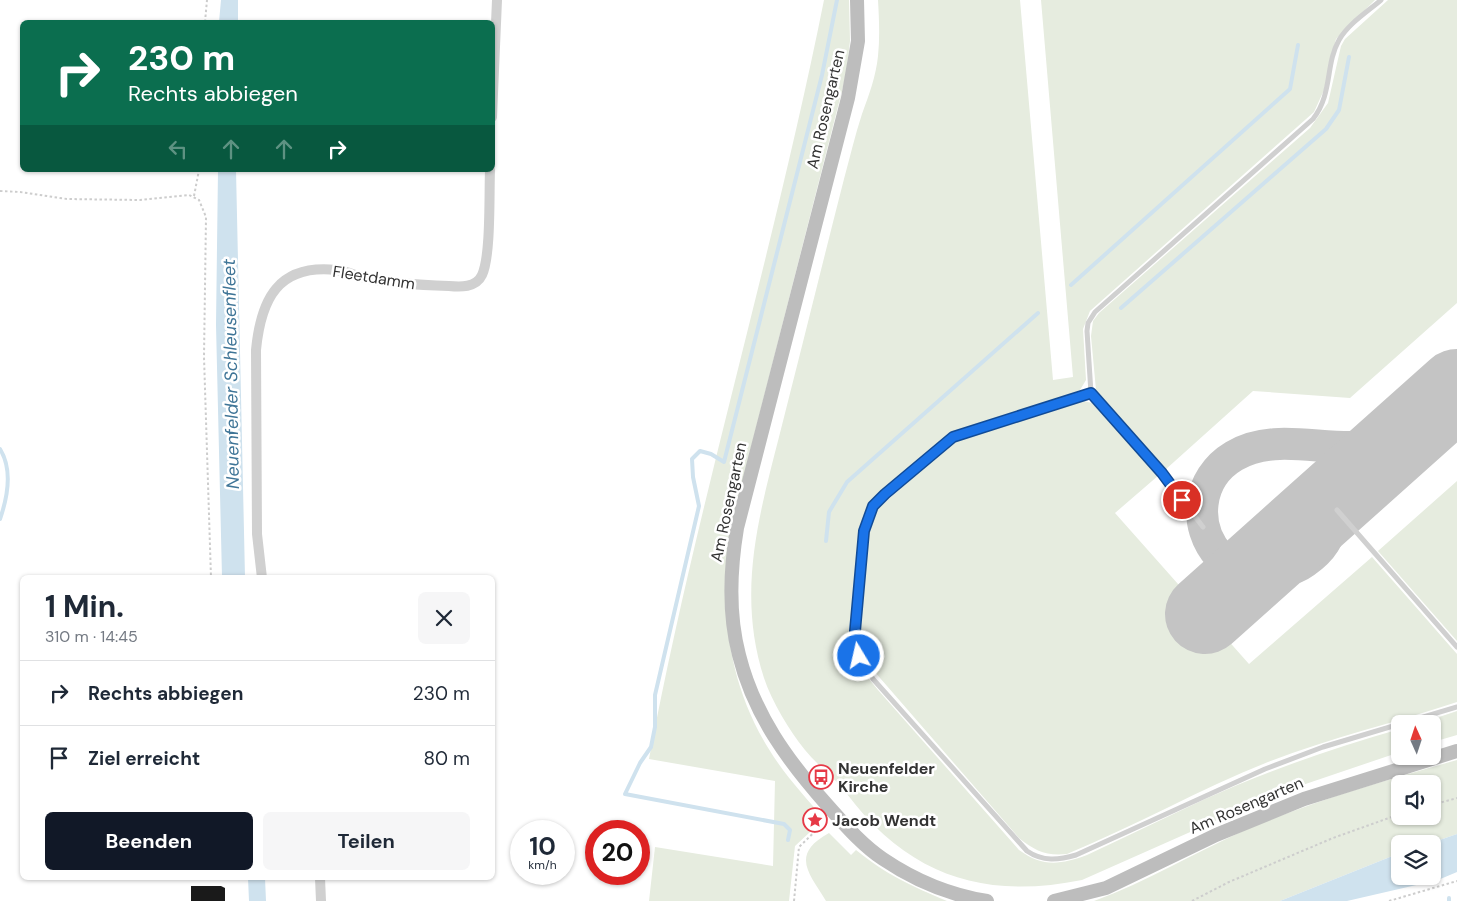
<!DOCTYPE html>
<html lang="de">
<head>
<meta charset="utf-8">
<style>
	body { margin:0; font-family:"DM Sans",sans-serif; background:#f6f6f7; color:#1f2937; height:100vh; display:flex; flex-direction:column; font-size:19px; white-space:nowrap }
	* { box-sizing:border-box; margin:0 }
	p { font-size:16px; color:#747a83 }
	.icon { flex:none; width:28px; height:28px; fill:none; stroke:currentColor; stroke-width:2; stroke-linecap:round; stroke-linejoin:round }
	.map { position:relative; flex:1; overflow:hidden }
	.panel { position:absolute; left:20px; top:575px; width:475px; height:305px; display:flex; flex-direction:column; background:#fff; border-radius:8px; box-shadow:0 1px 4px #0004 }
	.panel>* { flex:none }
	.banner { position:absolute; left:20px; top:20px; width:475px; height:152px; border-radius:8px; box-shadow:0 1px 4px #0004; background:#0b6e4f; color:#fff; overflow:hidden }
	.needle { width:32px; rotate:357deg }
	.controls { position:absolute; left:1391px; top:715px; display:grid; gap:10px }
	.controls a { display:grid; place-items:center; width:50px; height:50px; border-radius:8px; background:#fff; box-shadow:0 1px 4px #0004; font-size:25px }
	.speed { position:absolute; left:510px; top:820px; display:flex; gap:10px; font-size:25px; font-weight:700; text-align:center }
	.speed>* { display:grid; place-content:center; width:65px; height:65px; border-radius:50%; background:#fff; box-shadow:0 1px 4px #0004; line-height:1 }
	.speed small { font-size:12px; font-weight:400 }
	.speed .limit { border:8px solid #d22; background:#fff; color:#111 }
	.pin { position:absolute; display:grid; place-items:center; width:42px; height:42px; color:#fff; margin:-21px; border:2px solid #fff; border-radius:50%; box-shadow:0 1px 5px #0007 }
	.me { position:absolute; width:55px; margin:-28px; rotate:351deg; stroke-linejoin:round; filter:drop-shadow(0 0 4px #0008) }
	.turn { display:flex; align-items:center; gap:18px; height:105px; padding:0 25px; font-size:22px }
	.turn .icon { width:65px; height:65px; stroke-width:2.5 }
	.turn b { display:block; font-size:35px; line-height:42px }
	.lanes { display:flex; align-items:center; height:48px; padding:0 25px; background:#0003; justify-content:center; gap:25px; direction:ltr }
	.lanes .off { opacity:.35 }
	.round { display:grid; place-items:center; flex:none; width:52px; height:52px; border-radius:8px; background:#f6f6f7 }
	.summary { display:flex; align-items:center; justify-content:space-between; height:85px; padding:0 25px }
	h1 { font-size:30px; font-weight:700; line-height:38px }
	.cta { display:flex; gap:10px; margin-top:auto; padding:10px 25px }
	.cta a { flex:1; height:58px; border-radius:8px; background:#111827; color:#fff; font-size:20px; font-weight:700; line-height:58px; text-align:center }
	.cta a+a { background:#f6f6f7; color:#1f2937 }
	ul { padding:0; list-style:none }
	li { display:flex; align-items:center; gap:15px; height:65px; padding:0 25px; border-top:1px solid #e0e1e3 }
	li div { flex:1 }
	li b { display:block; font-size:19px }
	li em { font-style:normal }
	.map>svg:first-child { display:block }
</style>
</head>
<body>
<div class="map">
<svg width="1457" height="901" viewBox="0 0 1457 901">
	<rect width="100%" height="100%" fill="#fff"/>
	<!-- green -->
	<path fill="#e6ecdf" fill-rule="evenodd" d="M824,0H849L850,41L846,75L731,526C718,610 728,692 778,763C792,783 809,801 824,819L795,846L789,901H649L655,847L773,866L775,781L649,759C697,504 773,255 824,0Z
		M878,0H1020L1053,380L1073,377L1041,0H1375L1336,39L1324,90L1314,112L1090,311L1083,329L1086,380L1080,390L1061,398L959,430L947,437L872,501L865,512L860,527C858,558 845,631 856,658C861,670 870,680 878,690L1019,850C1042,867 1060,865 1087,855C1126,837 1164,818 1203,800C1267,771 1333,748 1400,729V752L1276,794L1082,880C983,900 908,875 847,794C835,778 818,766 805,750C789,730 772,702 764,678C737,594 758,519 779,437C801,351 822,265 844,179C850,157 855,135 862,114C869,95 876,76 878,56C880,37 879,18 878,0Z
		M1388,0H1457V303L1350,398L1253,391L1165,470L1096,390L1091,336L1093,321L1099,313L1310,128L1328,103L1341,46L1345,39Z
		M1084,401L1092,403L1159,475L1115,513L1249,664L1372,557L1457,654V702C1394,723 1330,738 1268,762C1200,789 1135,826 1067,854C1046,856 1035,851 1019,838L867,663L860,641V631L865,543L868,526L874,512L952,443L962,437Z
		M1457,481V641L1378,551Z
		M1457,711V735L1433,742L1432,724H1418Z
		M1457,760V834L1428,844H1400V853L1280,901H1094C1146,882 1194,853 1245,830C1313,801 1386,780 1457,760ZM1400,784H1432V816H1400Z
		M829,833L851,855L856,850C887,875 911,886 947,901H826C810,874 789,855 829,833Z"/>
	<!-- water -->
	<path fill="#cfe2ee" d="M221,0H238V22H219Z
		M218,170H236L245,577H222L216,325Z
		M1457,834V872L1438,880L1347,901H1280L1400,853V876H1432V844H1428Z
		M248,878H265L266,901H249Z"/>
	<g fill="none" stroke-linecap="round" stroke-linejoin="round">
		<!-- stream -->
		<path stroke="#cfe2ee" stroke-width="4" d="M1071,285L1290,89L1298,45
			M1121,308L1326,129L1339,110L1349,57
			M0,449C13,470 8,496 0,519
			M826,541L829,512L847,482L1038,313
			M788,840L790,830L784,824L625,794L640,763L651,747L655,727V695L699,506L693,477L692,459L700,451L711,454L724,462L822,75L837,0
			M1449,901V898"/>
		<!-- taxiway -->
		<path stroke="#c4c4c4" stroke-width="32" d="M1401,438C1382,457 1357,476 1343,499C1327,526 1335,541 1305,562C1283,578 1239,578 1220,557C1192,526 1197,478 1234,456C1286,425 1352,467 1407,433"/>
		<!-- runway -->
		<path stroke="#c4c4c4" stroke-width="80" d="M1205,614L1457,389"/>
	</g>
	<!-- building -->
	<path fill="#1a1a1a" d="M191,886H221L225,888V901H191Z"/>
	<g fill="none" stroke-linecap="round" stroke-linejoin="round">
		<!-- path -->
		<path stroke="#cdcdcd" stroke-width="2" stroke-dasharray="2.5 2.5" stroke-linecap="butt" d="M205,22L207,0
			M0,191L20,192L67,199L140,200L189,195L199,200L206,217L204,357L211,578
			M194,196L199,170
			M1432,805L1457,798
			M794,901L799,847L826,821
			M1192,901L1229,882L1333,838L1400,814
			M1389,901L1457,881"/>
		<!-- lane -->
		<path stroke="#d0d0d0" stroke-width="5" d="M1091,393L953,437L873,506L864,531L855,631L859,656L873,679L1027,851C1043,862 1059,860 1076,855L1265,769L1323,747L1457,707
			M1337,510L1457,647
			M1203,527L1162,473L1091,393L1087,331L1088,323L1095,312L1313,119C1333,93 1325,65 1339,40C1348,24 1367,12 1381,0"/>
		<!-- street -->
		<path stroke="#d0d0d0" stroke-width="10" d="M492,117L497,0
			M262,578L257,534L256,350C261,299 278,264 336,270C348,271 358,277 369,279C395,284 422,285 449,286C460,287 476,288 482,275C491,256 489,195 490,170
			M320,878L321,901"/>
		<!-- secondary -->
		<path stroke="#bdbdbd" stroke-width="14" d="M857,0L858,41L848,98L737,528C730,570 728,613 739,655C754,715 788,761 828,806C845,825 862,845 883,859C914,880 950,895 987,901
			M1054,901L1106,888L1216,835L1304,799L1457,751"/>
	</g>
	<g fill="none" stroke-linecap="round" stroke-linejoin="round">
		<!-- route casing -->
		<g stroke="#114b97" stroke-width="12">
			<path id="route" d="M859,656L855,631L864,531L873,506L885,494L953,437L1091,393L1162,473L1182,500"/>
		</g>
		<!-- route -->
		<use href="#route" stroke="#1a73e8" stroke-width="9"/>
	</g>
	<!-- icons -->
	<defs>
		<g id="bus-ring" transform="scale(1.25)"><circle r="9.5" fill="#fff" stroke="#e63946" stroke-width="1.5"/><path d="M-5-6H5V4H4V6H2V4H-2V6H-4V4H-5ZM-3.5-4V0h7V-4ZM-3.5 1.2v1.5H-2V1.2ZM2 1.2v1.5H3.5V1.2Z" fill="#e63946"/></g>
		<g id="sight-ring" transform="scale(1.25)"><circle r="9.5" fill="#fff" stroke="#e63946" stroke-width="1.5"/><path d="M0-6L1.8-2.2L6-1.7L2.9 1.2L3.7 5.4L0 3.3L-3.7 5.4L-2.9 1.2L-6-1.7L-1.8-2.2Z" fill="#e63946"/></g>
	</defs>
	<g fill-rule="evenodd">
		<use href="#bus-ring" x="821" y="777"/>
		<use href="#sight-ring" x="815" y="820"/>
	</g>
	<g text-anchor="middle" stroke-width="5" stroke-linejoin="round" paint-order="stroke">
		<!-- street labels -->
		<g font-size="16" fill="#333" stroke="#fff">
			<text transform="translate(825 109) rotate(-77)" y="6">Am Rosengarten</text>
			<text transform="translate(374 277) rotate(9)" y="6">Fleetdamm</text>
			<text transform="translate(728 502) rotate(-78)" y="6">Am Rosengarten</text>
			<text transform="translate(1246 805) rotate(-23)" y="6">Am Rosengarten</text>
		</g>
		<!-- poi labels -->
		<g font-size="16" font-weight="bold" fill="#333" stroke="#fff" text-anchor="start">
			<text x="838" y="774">Neuenfelder<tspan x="838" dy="18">Kirche</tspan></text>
			<text x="832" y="826">Jacob Wendt</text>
		</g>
		<!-- water labels -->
		<g font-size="18" font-style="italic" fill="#3f7597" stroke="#fff">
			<text transform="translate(231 374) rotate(-91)" y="6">Neuenfelder Schleusenfleet</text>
		</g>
	</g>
</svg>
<div class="controls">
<a><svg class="needle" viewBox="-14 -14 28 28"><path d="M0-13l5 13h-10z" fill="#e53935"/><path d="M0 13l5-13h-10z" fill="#747a83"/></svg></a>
<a><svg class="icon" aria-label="sound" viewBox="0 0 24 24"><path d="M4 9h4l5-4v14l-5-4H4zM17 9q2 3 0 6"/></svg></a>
<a><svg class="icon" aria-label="layers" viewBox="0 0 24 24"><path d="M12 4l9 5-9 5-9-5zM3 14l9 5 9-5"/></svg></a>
</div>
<div class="speed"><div>10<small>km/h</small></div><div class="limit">20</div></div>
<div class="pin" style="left:1182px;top:500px;background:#d93025"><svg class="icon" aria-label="arrive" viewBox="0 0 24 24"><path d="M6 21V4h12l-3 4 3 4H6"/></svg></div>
<svg class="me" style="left:859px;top:656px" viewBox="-20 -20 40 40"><circle r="17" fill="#1a73e8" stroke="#fff" stroke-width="3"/><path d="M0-11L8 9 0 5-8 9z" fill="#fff"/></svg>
<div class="banner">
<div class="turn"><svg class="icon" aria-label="right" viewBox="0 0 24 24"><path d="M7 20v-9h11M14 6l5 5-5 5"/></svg><div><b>230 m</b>Rechts abbiegen</div></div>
<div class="lanes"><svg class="icon off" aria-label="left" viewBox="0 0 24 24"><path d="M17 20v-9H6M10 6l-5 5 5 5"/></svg><svg class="icon off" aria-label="ahead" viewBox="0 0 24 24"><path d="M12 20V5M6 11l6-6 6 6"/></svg><svg class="icon off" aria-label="ahead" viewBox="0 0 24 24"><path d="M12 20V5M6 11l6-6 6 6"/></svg><svg class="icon" aria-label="right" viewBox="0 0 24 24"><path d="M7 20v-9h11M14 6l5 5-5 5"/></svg></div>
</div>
<section class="panel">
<div class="summary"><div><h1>1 Min.</h1><p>310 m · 14:45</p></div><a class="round"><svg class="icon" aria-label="close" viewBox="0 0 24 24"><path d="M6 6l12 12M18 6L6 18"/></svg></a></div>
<ul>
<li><svg class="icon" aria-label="right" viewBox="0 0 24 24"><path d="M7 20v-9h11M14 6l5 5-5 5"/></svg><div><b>Rechts abbiegen</b></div><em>230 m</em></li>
<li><svg class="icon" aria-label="arrive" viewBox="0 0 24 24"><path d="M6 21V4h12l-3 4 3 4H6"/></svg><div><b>Ziel erreicht</b></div><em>80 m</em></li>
</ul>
<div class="cta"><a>Beenden</a><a>Teilen</a></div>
</section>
</div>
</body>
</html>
